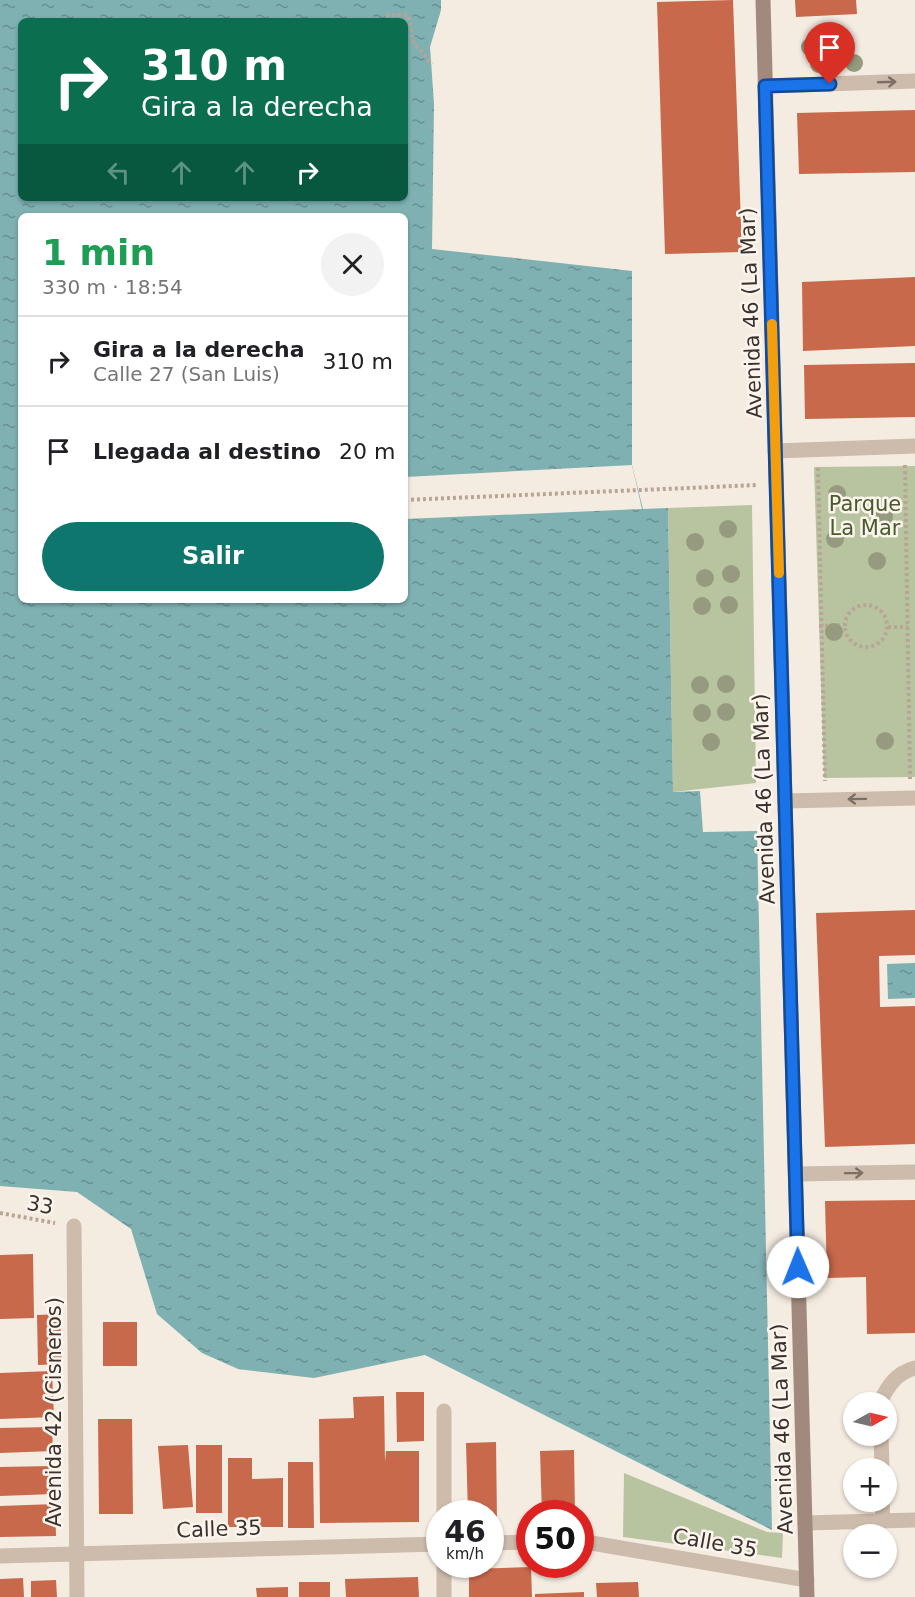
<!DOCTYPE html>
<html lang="es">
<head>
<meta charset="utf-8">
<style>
	body { margin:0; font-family:"DejaVu Sans",sans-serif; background:#f2f2f2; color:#202124; height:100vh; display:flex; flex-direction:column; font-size:22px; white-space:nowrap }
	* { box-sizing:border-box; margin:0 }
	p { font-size:20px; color:#757577 }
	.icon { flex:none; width:33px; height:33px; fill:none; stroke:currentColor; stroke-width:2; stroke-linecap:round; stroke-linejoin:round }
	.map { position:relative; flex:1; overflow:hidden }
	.drawer { position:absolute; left:18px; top:213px; width:390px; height:390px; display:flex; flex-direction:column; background:#fff; border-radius:9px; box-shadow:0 2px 4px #0004 }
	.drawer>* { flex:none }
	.banner { position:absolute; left:18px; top:18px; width:390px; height:183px; border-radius:9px; box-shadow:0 2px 4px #0004; background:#0b6e4f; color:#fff; overflow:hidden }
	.needle { width:39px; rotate:82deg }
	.controls { position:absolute; left:843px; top:1392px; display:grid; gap:12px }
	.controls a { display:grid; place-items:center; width:54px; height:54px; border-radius:50%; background:#fff; box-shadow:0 2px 4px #0004; font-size:30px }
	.speed { position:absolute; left:426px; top:1500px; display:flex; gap:12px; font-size:30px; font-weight:700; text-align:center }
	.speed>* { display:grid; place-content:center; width:78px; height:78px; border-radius:50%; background:#fff; box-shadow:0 2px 4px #0004; line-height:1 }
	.speed small { font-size:15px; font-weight:400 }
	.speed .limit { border:9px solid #d22; background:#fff; color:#111 }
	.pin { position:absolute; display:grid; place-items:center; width:51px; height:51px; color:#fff; margin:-62px -26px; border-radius:50% 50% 50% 0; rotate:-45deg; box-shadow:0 0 6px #0007 }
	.pin .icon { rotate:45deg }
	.me { position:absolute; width:66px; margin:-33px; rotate:359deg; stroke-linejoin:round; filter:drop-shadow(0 0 4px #0008) }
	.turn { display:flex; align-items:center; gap:21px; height:126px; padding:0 24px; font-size:27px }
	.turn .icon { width:78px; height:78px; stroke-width:2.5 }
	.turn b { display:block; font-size:42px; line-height:51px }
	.lanes { display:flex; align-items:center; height:57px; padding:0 24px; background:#0003; justify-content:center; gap:30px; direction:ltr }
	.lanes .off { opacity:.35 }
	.round { display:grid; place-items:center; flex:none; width:63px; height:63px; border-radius:32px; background:#f2f2f2 }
	.head { display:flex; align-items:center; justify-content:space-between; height:102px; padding:0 24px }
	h1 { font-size:36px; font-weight:700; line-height:45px; color:#1e9e55 }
	.cta { display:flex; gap:12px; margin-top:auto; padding:12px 24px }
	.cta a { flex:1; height:69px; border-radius:36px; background:#0f766e; color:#fff; font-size:24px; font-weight:700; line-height:69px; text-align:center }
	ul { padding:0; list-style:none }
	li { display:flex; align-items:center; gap:18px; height:90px; padding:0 24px; border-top:2px solid #e0e0e0 }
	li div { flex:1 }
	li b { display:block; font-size:22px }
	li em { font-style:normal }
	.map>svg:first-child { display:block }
</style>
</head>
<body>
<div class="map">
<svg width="915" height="1597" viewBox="0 0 915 1597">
	<defs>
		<pattern id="water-ripples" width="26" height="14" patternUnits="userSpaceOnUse" patternTransform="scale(1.5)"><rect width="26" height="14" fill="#7fb0b2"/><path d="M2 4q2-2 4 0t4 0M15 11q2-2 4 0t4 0" fill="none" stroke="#699091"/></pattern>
	</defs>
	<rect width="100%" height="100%" fill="#f4ebe1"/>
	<!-- park -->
	<path fill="#b8c4a0" d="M915,466V777L824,778L814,467Z
		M752,505L756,783L673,792L668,508Z
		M624,1473L767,1532L783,1533L782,1558L623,1537Z"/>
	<!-- water -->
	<path fill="url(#water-ripples)" fill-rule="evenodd" d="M0,0H441V10L430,47L434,104L432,249L632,271V465L643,509L668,508L673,792L700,791L703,832L757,831L772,1530L425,1355L314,1378L238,1369L202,1353L157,1314L131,1229L77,1192L0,1186ZM21,21H405V198H21ZM21,216H405V600H21Z
		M915,963V998L888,999L887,964Z"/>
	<!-- pier -->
	<path fill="#f4ebe1" d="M632,465L642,509L405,519V477Z"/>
	<!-- building -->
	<path fill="#c8694b" d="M733,0L742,252L665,254L657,2Z
		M795,0H856L857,14L796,17Z
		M915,110V172L799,174L797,113Z
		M915,277V346L803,351L802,282Z
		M915,363V417L805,419L804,365Z
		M915,910V955L879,956L880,1007L915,1006V1144L825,1147L816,913Z
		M915,1200V1333L867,1334L866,1277L827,1278L825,1201Z
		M33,1254L34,1318L0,1319V1255Z
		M60,1314L62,1364L38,1365L37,1315Z
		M103,1322H137V1366H103Z
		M52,1371L54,1417L0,1419V1373Z
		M396,1392H424V1441L397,1442Z
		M384,1396L385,1462L386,1451H419V1522L320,1523L319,1419L354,1418L353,1397Z
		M98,1419H132L133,1514H99Z
		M52,1427L53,1451L0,1453V1428Z
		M496,1442L497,1521H490V1514H468L466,1443Z
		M188,1445L193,1507L163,1509L158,1446Z
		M196,1445H222V1513H196Z
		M574,1450L575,1514H542L540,1451Z
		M228,1458H252V1479L283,1478V1527H228Z
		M288,1462H313L314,1528H288Z
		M53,1466L54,1494L0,1496V1467Z
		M55,1504L56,1536L0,1537V1506Z
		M531,1567L532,1597H469V1569Z
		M418,1577L419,1597H346L345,1579Z
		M23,1578L24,1597H0V1579Z
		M56,1580L57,1597H31V1581Z
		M299,1582H330V1597H299Z
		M638,1582L639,1597H597L596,1583Z
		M288,1587V1597H257L256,1588Z
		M584,1592V1597H535V1594Z"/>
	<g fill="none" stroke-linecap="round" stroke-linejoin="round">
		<!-- path -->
		<path stroke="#b9a596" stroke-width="4" stroke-dasharray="3 3" stroke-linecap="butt" d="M386,15H408L414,43L432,64
			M905,465L910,779
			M818,468L825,781
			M405,500L758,485
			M845 626a21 21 0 1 1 42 0a21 21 0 1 1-42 0Z
			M819,626L844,625
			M888,627H908
			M0,1213L55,1223"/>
		<!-- service -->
		<path stroke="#cdbbac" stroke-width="15" d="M880,1402C888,1386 896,1373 915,1368
			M881,1436L882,1468
			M882,1502L883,1521"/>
		<!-- pedestrian -->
		<path stroke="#cdbbac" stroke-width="15" d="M775,451L915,446"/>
		<!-- minor -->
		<path stroke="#cdbbac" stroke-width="15" d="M765,86L915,81
			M785,801L915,798
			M796,1174L915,1172
			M74,1226L77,1597
			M444,1514V1411
			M805,1523L915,1520
			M580,1541L807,1580
			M490,1543L530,1542
			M0,1556L440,1544
			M444,1564V1597"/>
		<!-- secondary -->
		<path stroke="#a18a7d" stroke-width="15" d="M763,0L807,1597"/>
	</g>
	<!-- trees -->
	<g fill="#969b7f">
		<circle cx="810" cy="47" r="9"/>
		<circle cx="854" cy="63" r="9"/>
		<circle cx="819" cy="64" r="9"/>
		<circle cx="837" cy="494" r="9"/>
		<circle cx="884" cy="517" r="9"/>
		<circle cx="728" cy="529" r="9"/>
		<circle cx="835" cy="539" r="9"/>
		<circle cx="695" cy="542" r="9"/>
		<circle cx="877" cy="561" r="9"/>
		<circle cx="731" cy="574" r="9"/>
		<circle cx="705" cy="578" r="9"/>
		<circle cx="729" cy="605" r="9"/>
		<circle cx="702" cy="606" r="9"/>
		<circle cx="834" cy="632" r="9"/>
		<circle cx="726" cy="684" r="9"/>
		<circle cx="700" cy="685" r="9"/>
		<circle cx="726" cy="712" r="9"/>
		<circle cx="702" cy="713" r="9"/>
		<circle cx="885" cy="741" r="9"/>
		<circle cx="711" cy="742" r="9"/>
	</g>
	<!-- one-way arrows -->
	<defs><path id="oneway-shaft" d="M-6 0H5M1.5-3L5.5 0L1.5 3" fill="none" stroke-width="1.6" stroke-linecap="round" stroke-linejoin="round" transform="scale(1.5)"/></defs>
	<g stroke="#7d6f65">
		<use href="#oneway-shaft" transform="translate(887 82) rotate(-2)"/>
		<use href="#oneway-shaft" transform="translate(857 799) rotate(179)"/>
		<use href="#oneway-shaft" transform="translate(854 1173) rotate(-1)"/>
	</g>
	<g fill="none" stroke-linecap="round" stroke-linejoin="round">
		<!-- route casing -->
		<g stroke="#114b97" stroke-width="15">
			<path id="route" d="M798,1267L765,86L830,84"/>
		</g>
		<!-- route -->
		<use href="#route" stroke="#1a73e8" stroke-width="10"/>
		<!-- slow -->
		<path stroke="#f59e0b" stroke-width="10" d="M772,324L779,573"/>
	</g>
	<g text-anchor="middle" stroke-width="5" stroke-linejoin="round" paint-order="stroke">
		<!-- street labels -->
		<g font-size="21" fill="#3b302b" stroke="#fbf5ee">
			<text transform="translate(751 313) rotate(-92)" y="7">Avenida 46 (La Mar)</text>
			<text transform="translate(764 799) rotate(-92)" y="7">Avenida 46 (La Mar)</text>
			<text transform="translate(40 1205) rotate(10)" y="7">33</text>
			<text transform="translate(54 1412) rotate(-90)" y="7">Avenida 42 (Cisneros)</text>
			<text transform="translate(782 1429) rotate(-92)" y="7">Avenida 46 (La Mar)</text>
			<text transform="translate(219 1529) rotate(-2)" y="7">Calle 35</text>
			<text transform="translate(715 1543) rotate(10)" y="7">Calle 35</text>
		</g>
		<!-- park labels -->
		<g font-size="21" fill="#4a5a2e" stroke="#fbf5ee">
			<text x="865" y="511">Parque<tspan x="865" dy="24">La Mar</tspan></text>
		</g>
	</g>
</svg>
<div class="controls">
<a><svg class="needle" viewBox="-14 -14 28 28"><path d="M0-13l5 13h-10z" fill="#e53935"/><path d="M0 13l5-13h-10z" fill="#757577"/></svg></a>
<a>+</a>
<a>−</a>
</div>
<div class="speed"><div>46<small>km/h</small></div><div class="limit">50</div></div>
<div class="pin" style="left:830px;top:84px;background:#d93025"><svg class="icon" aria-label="arrive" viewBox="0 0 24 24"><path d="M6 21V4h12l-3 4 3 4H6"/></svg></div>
<svg class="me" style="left:798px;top:1267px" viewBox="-20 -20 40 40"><circle r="19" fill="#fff"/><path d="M0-13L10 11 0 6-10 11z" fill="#1a73e8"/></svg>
<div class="banner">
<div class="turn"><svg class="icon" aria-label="right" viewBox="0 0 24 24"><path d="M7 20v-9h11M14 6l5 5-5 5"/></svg><div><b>310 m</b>Gira a la derecha</div></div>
<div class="lanes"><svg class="icon off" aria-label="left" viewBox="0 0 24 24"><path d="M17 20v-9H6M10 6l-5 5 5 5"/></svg><svg class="icon off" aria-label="ahead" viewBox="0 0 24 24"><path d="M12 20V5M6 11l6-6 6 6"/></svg><svg class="icon off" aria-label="ahead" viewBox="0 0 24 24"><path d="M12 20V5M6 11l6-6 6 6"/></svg><svg class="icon" aria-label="right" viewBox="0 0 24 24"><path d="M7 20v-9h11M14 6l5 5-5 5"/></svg></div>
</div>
<section class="drawer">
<div class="head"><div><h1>1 min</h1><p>330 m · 18:54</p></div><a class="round"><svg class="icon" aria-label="close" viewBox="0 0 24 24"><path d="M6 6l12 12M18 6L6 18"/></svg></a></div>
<ul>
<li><svg class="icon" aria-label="right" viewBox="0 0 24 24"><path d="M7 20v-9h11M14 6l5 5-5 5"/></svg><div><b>Gira a la derecha</b><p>Calle 27 (San Luis)</p></div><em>310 m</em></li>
<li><svg class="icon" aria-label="arrive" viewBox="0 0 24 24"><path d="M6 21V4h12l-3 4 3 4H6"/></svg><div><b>Llegada al destino</b></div><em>20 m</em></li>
</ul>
<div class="cta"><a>Salir</a></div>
</section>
</div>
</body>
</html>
